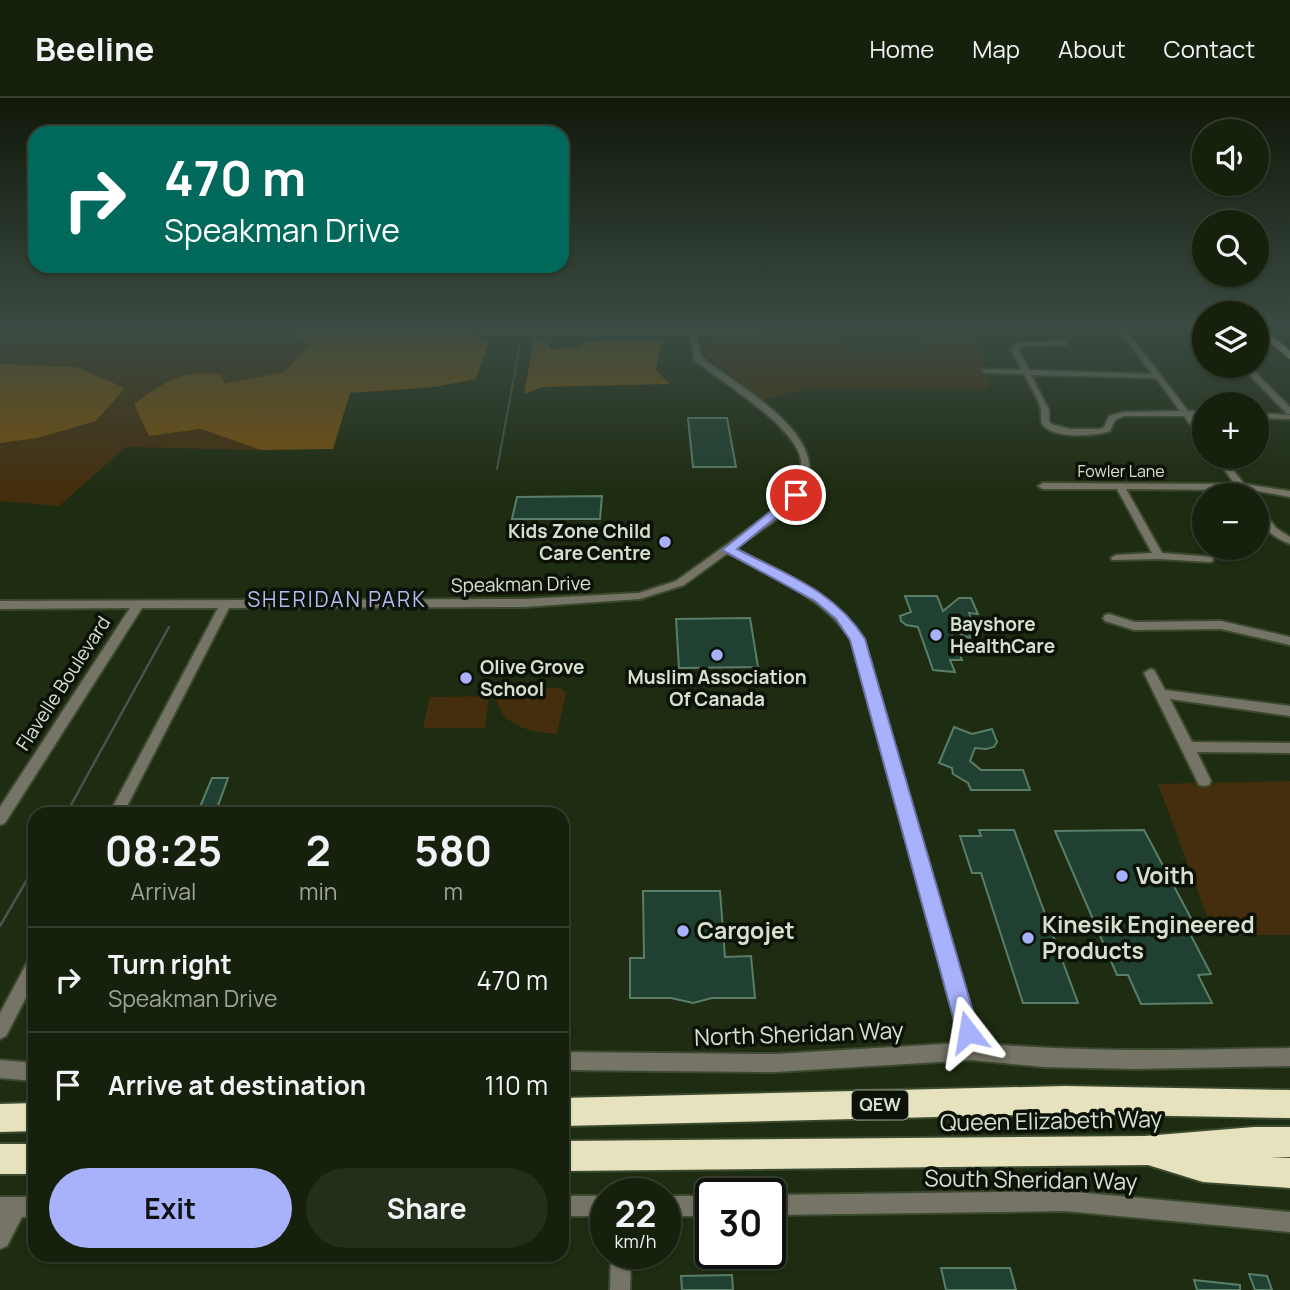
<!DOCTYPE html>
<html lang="en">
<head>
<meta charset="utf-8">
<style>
	body { margin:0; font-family:Manrope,sans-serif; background:#232e1b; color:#f1f3f6; height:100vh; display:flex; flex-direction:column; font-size:26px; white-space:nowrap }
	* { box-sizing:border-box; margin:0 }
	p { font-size:23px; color:#9ea39d }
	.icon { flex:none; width:38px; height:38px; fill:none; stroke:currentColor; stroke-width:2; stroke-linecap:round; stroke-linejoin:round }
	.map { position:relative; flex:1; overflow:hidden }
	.panel { position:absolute; left:28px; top:709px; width:541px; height:455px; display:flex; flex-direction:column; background:#16210d; border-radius:21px; box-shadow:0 2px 5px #0004,0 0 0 2px #353e2e }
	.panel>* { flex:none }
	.banner { position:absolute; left:28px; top:28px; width:541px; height:147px; border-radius:21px; box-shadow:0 2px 5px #0004,0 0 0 2px #353e2e; background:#00695c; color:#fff; overflow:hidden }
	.controls { position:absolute; left:1192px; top:21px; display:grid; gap:14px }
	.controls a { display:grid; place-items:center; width:77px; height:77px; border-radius:50%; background:#16210d; box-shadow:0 2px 5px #0004,0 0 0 2px #353e2e; font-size:35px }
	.speed { position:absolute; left:590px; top:1080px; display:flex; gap:14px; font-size:35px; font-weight:700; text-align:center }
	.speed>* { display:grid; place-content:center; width:91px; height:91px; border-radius:50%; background:#16210d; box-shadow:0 2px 5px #0004,0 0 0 2px #353e2e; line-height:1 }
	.speed small { font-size:18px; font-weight:400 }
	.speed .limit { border:4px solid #111; border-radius:10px; background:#fff; color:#111 }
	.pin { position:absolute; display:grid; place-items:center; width:60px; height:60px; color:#fff; margin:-30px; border:4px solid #fff; border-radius:50%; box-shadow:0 2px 7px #0007 }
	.me { position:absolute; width:77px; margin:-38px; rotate:346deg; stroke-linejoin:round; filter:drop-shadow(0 0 5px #0008) }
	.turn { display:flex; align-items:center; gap:24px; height:147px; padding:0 21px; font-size:32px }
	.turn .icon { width:91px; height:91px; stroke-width:2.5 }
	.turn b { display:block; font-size:49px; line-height:60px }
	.eta { display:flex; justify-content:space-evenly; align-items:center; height:119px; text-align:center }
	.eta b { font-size:42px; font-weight:700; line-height:49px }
	.action { display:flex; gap:14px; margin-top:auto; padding:14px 21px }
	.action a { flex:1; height:80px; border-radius:42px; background:#a7b1fc; color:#111; font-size:28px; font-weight:700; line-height:80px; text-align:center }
	.action a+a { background:#232e1b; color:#f1f3f6 }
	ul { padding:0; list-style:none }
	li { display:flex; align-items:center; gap:21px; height:105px; padding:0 21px; border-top:2px solid #353e2e }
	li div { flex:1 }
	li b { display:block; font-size:26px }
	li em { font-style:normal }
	header { display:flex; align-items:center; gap:42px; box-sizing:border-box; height:98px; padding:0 35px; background:#16210d; border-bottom:2px solid #353e2e }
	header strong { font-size:33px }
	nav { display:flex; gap:38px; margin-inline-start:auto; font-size:24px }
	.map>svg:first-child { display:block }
</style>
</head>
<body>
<header>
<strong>Beeline</strong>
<nav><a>Home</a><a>Map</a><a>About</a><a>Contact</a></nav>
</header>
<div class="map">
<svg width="1290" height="1192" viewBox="0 0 1290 1192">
	<rect width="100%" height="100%" fill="#1e2c11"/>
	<!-- green -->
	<path fill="#442e0d" d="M0,228H685V232L287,231L310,246L284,274L223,287L206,274L165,283L134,306L149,338L202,331L261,352L126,349L59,408L0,403V345H3L76,269L0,266V255L9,245H0Z
		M845,228H1113L1117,233L976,232L990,288L982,292L810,290L764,302L705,256L702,241L809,233L841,240L846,252H922L916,239H929L925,232H823Z
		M495,588L560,590L566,595L557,636C524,634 495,626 495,588Z
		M489,598L485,630H423L430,599Z
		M1290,683V837H1214L1158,686Z"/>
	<!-- forest -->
	<path fill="#774f0c" d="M285,231H480L475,240L490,241L476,281L435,289L350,295L333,351L261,352L201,331L149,338L134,306C163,284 184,270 222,277L224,286L284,274L310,246Z
		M534,241L549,243L550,251L576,250L583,243H662L656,272L670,286L542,289L524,296Z
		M0,266L76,269L125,290L96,323L37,340L0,345Z"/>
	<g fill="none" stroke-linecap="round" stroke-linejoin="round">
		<!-- stream-far1 -->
		<path stroke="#46554f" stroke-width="2" d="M497,371L521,241"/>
		<!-- stream -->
		<path stroke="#46554f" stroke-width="2.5" d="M66,716L169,529
			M0,828L35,768"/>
	</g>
	<!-- building -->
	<path fill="#204131" stroke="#5a7d6a" stroke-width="2" d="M688,320H727L736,369H693Z
		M602,398L600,421H512L517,399Z
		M905,498H937L943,513L959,500H971L978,516L969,515L975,531H967L971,541L950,531L962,562H950L955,574L933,572L918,529L906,527L901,523L900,518L911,514Z
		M750,520L758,569L679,570L676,521Z
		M954,629L972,636L992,631L997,644L994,649L986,651L975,650L970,663L981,672H1023L1030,692H971L968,685L953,676L952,670L939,665Z
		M212,680H228L215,716H197Z
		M979,732H1014L1078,905H1023L981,775H972L960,738H981Z
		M1144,732L1193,824H1184L1211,876L1198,877L1212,905L1141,906L1128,877H1117L1055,733Z
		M643,793H720L725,859L751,858L755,900H712L693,905L671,900H630V860H644Z
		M941,1170H1010L1016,1192H946Z
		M1249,1176L1267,1178L1272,1192H1255Z
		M732,1177L733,1192H682L681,1178Z
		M1194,1182L1240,1187V1192H1197Z"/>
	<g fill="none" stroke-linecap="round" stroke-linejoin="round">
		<!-- minor casing -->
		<g stroke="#3b492f" stroke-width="4">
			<path id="minor" d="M688,228H695L696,232L820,228L816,230L744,236H697L701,259C742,292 853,347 791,409C775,425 753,437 734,450C782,475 833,495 864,541L978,945C1082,955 1186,952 1290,950V968L1135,971L1044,969L972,962L775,974L562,972V954L775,956L961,945L852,542C821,498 774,479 728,455L684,487L640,501L524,509L229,510L123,716H109L218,510H142L5,725L0,727V709L130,510L0,511V503L524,501L639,495L676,483L783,406C793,394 803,379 801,362C795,327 721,284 694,262L690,236L482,237L478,235L482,233L689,232Z
				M1116,228H1123L1188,313H1204V317L1192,318L1204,333V342L1201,341L1184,318H1124L1115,322L1110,333C1095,338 1056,341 1044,328C1039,323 1042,319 1041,312C1039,301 1029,287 1024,276L986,275L982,273L986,271L1021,272L1011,251L1018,244L1063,243L1067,245L1066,247L1023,248L1019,251L1029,272L1152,276ZM1031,277L1156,280L1180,313L1123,314L1109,318L1104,329L1100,331H1070L1051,326L1049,322V312Z
				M1241,268H1249L1290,309V316H1287Z
				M1256,315L1290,317V321L1256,320Z
				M1215,359H1223L1244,386L1290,393V399L1252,392L1243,394L1239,392L1126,391L1162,455L1213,459V463L1209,464L1159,461L1112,462L1111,460L1116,457L1152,455L1117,391H1043L1038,388L1043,385L1235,386Z
				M1256,407L1259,408L1276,430L1290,439V446C1273,439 1256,427 1256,407Z
				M1109,516L1135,524L1221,523L1290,539V547L1221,531L1134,532L1105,523L1103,520L1105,517Z
				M1150,571L1154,572L1165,592L1290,608V618L1170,601L1192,644L1290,645V655L1197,654L1211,683L1209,687L1204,688L1199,687L1144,575Z
				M35,858V882L6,938L0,941V915L29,861Z
				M0,962L35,965V983L0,980Z
				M1065,1093L1290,1114V1134L1065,1113L770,1117V1097Z
				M562,1098H606V1118H562Z
				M665,1098H710V1118H665Z
				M0,1099H35V1119H22L7,1148L0,1151Z
				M611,1155H631L630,1192H610Z"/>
		</g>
		<!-- major casing -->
		<g stroke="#3b492f" stroke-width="3">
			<path id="major" d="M1256,228H1261L1290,253V261L1256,233Z"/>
		</g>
		<!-- highway casing -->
		<g stroke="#3b492f" stroke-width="4">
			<path id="highway" d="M1064,988L1290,992V1020L1064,1016L562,1028V1000Z
				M35,1005V1033L0,1034V1006Z
				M1254,1029H1290V1059H1270L1290,1060V1090L1203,1084L1148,1067L562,1073V1043L1145,1038Z
				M0,1046H35V1076H0Z"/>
		</g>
		<!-- minor -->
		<use href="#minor" fill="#767466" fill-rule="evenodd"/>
		<!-- major -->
		<use href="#major" fill="#c5c3a4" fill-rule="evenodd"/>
		<!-- highway -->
		<use href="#highway" fill="#e5e2bd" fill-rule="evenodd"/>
	</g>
	<!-- sky -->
	<linearGradient id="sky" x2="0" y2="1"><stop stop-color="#101809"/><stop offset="0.58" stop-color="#3b4b43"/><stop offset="1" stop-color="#3b4b43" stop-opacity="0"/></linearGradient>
	<rect width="1290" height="395" fill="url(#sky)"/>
	<!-- route -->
	<path fill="#a7b1fc" stroke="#6d73a4" stroke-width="2" d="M796,393L802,397L800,400L737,451C787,477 834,492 865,541L979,934L976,942L968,945L960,942L957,934L850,542L836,521L815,503L722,452Z"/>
	<!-- markers -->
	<g fill="#a7b1fc" stroke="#0c1207" stroke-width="2.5">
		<circle cx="665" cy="444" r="7"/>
		<circle cx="936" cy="537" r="7"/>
		<circle cx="717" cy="557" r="7"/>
		<circle cx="466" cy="580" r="7"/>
		<circle cx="1122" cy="778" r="7"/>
		<circle cx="683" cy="833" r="7"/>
		<circle cx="1028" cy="840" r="7"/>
	</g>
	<g text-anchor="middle" stroke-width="7" stroke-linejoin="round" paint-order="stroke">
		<!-- far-street labels -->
		<g font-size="16" fill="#d6e0cf" stroke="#0c1207">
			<text x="1121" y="379">Fowler Lane</text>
		</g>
		<!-- shield labels -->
		<rect fill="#0c1207" stroke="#99a293" stroke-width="2" x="852" y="992.5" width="56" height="29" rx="5"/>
		<g font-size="18" font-weight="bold" fill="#d6e0cf">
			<text x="880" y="1013">QEW</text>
		</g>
		<!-- poi labels -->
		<g font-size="19" font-weight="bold" fill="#d6e0cf" stroke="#0c1207" text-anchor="start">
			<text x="651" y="440" text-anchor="end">Kids Zone Child<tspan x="651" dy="22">Care Centre</tspan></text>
			<text x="950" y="533">Bayshore<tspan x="950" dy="22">HealthCare</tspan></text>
			<text x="480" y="576">Olive Grove<tspan x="480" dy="22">School</tspan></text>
			<text x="717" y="586" text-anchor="middle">Muslim Association<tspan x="717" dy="22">Of Canada</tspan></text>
		</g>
		<!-- street labels -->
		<g font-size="19" fill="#d6e0cf" stroke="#0c1207">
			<text transform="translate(521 486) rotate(-1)" y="7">Speakman Drive</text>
			<text transform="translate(63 585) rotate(-57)" y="7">Flavelle Boulevard</text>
		</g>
		<!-- neighbourhood labels -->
		<g font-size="21" letter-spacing="2" fill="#b4bcf4" stroke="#0c1207">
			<text x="337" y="509">SHERIDAN PARK</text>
		</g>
		<!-- near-poi labels -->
		<g font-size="23" font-weight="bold" fill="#d6e0cf" stroke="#0c1207" text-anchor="start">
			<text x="1136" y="786">Voith</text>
			<text x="1042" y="835">Kinesik Engineered<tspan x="1042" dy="26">Products</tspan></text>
			<text x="697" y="841">Cargojet</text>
		</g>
		<!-- near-street labels -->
		<g font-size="23" fill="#d6e0cf" stroke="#0c1207">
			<text transform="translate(799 936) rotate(-2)" y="8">North Sheridan Way</text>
			<text transform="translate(1051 1023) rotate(-1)" y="8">Queen Elizabeth Way</text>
			<text transform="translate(1031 1082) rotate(1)" y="8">South Sheridan Way</text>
		</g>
	</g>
</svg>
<div class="controls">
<a><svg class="icon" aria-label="sound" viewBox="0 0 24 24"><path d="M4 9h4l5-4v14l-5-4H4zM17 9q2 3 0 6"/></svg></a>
<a><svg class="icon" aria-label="search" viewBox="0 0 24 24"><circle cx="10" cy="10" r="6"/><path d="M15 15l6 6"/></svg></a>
<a><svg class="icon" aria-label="layers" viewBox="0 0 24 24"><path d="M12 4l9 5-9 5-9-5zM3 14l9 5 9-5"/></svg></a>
<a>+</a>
<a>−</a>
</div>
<div class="speed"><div>22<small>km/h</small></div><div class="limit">30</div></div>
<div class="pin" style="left:796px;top:397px;background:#d93025"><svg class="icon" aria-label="arrive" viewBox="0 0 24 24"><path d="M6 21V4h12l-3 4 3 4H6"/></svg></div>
<svg class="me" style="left:968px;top:934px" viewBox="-20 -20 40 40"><path d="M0-17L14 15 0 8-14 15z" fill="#a7b1fc" stroke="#fff" stroke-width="4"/></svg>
<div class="banner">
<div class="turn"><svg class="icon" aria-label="right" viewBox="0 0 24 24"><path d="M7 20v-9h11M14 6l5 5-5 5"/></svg><div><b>470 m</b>Speakman Drive</div></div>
</div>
<section class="panel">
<div class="eta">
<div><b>08:25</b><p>Arrival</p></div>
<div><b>2</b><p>min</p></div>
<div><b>580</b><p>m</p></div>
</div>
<ul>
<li><svg class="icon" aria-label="right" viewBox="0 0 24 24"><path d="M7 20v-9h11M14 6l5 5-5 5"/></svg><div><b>Turn right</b><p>Speakman Drive</p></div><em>470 m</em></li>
<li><svg class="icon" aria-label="arrive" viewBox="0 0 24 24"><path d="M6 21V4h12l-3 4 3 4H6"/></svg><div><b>Arrive at destination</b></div><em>110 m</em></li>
</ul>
<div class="action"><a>Exit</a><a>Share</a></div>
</section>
</div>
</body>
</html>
